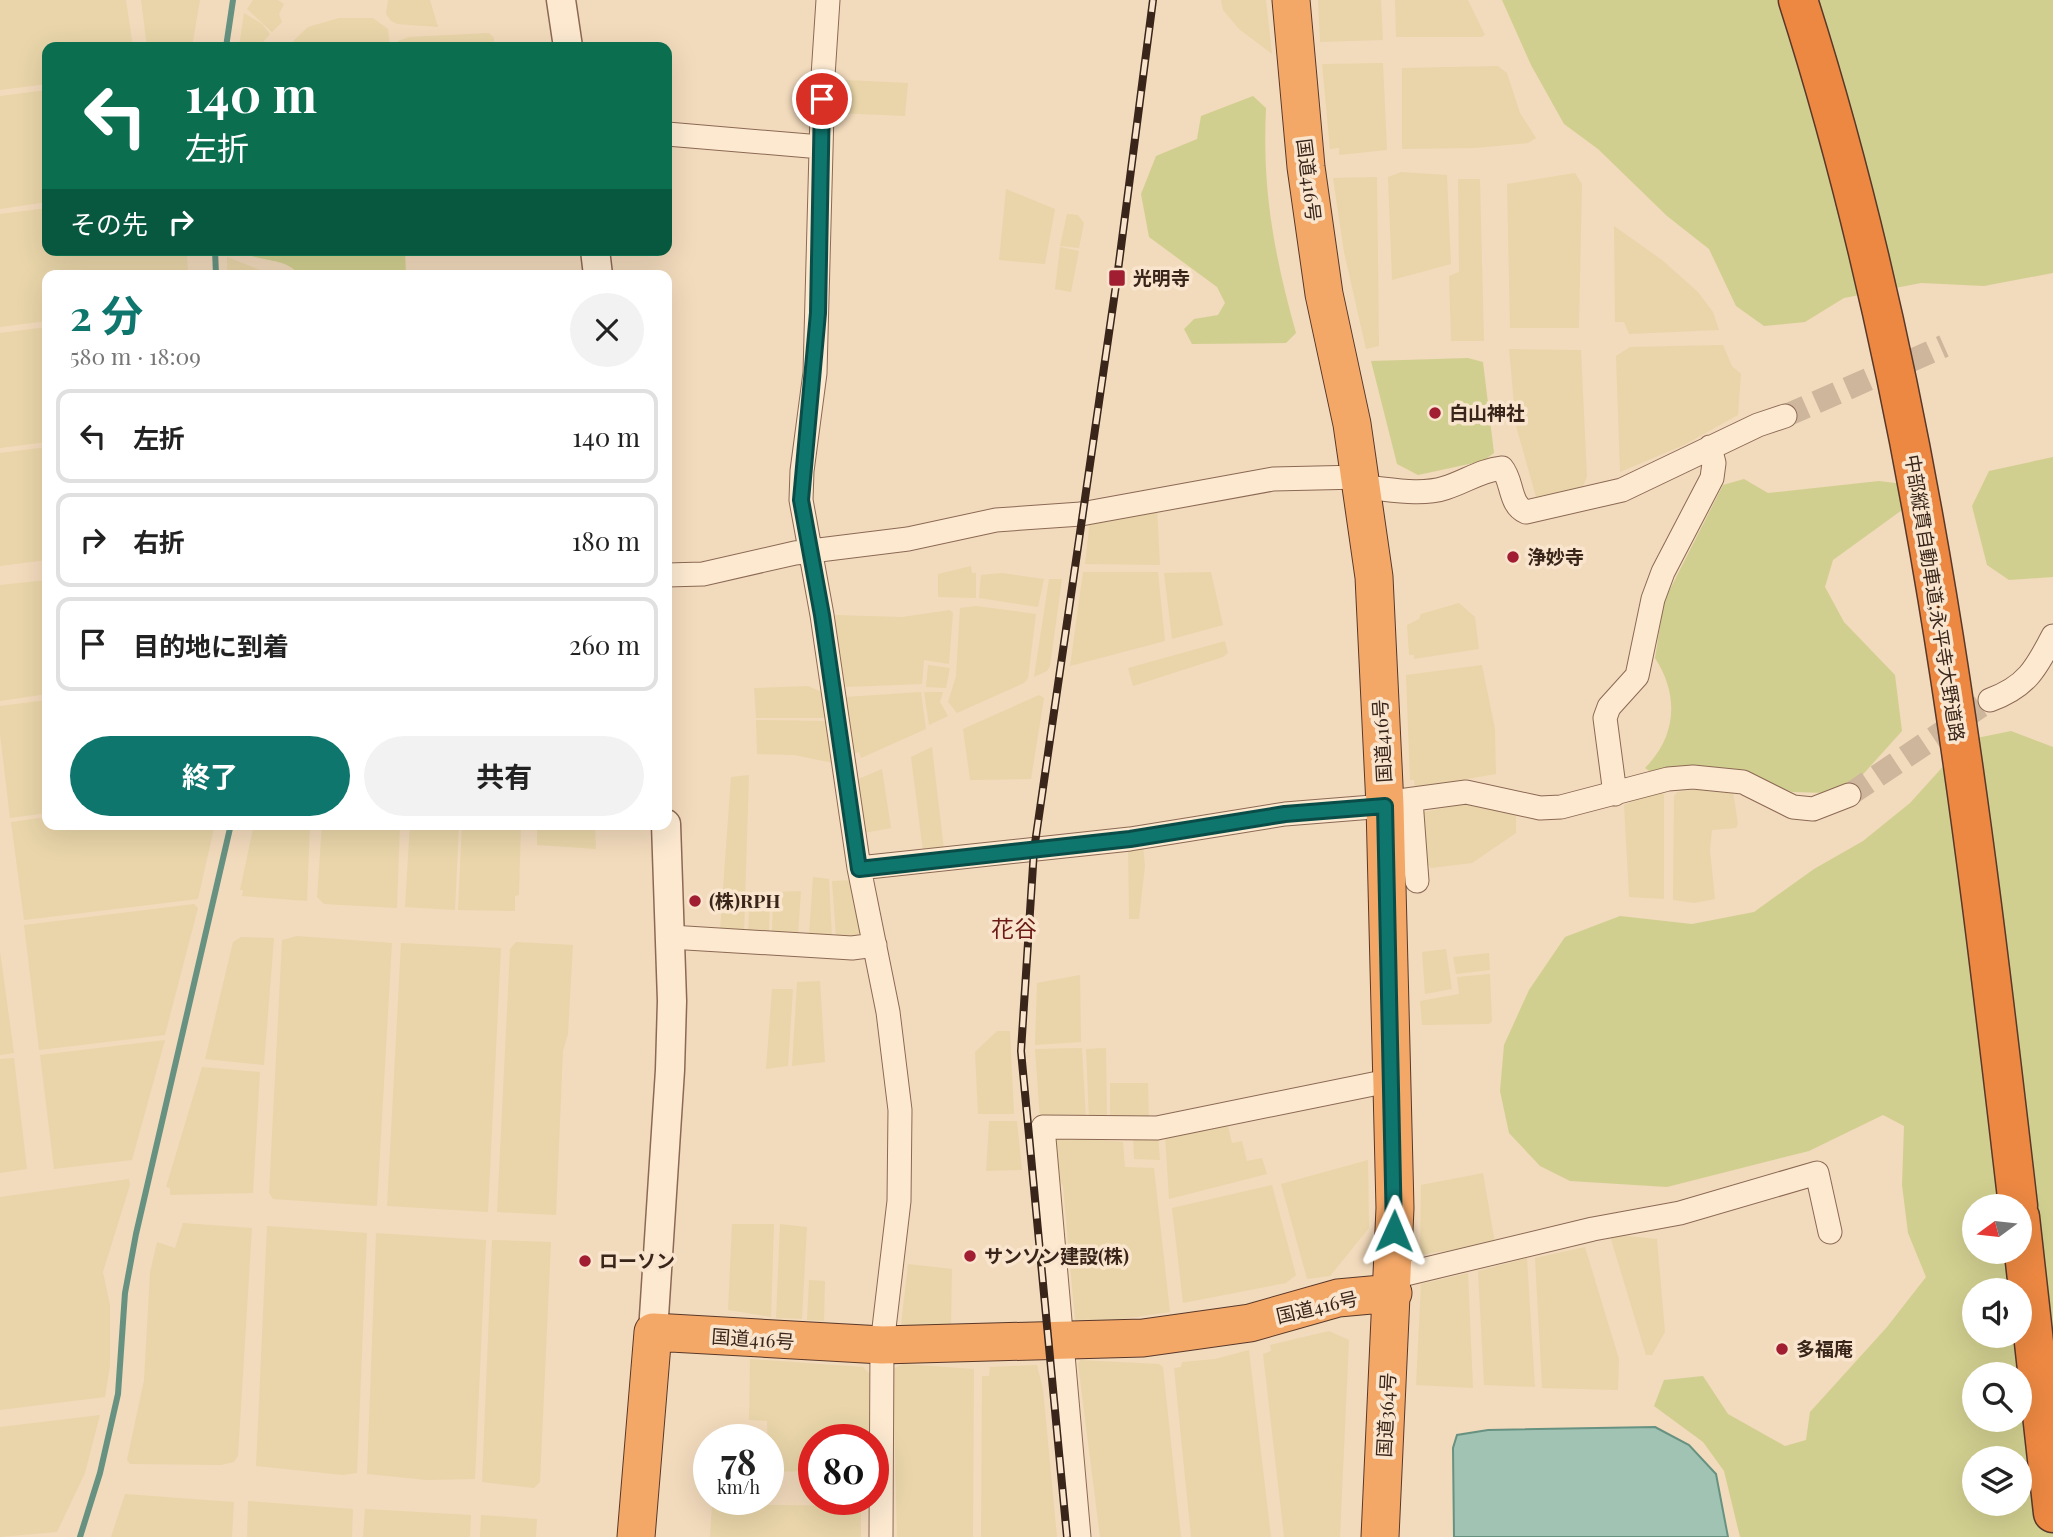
<!DOCTYPE html>
<html lang="ja">
<head>
<meta charset="utf-8">
<style>
	body { margin:0; font-family:"Playfair Display","Noto Sans JP",serif; background:#f2f2f2; color:#222; height:100vh; display:flex; flex-direction:column; font-size:26px; white-space:nowrap }
	* { box-sizing:border-box; margin:0 }
	p { font-size:23px; color:#767676 }
	.icon { flex:none; width:38px; height:38px; fill:none; stroke:currentColor; stroke-width:2; stroke-linecap:round; stroke-linejoin:round }
	.map { position:relative; flex:1; overflow:hidden }
	.details { position:absolute; left:42px; top:270px; width:630px; height:560px; display:flex; flex-direction:column; background:#fff; border-radius:14px; box-shadow:0 7px 28px #0002 }
	.details>* { flex:none }
	.banner { position:absolute; left:42px; top:42px; width:630px; height:214px; border-radius:14px; box-shadow:0 7px 28px #0002; background:#0b6e4f; color:#fff; overflow:hidden }
	.needle { width:46px; rotate:255deg }
	.buttons { position:absolute; left:1962px; top:1194px; display:grid; gap:14px }
	.buttons a { display:grid; place-items:center; width:70px; height:70px; border-radius:50%; background:#fff; box-shadow:0 7px 28px #0002; font-size:35px }
	.speed { position:absolute; left:693px; top:1424px; display:flex; gap:14px; font-size:35px; font-weight:700; text-align:center }
	.speed>* { display:grid; place-content:center; width:91px; height:91px; border-radius:50%; background:#fff; box-shadow:0 7px 28px #0002; line-height:1 }
	.speed small { font-size:18px; font-weight:400 }
	.speed .limit { border:10px solid #d22; background:#fff; color:#111 }
	.pin { position:absolute; display:grid; place-items:center; width:60px; height:60px; color:#fff; margin:-30px; border:4px solid #fff; border-radius:50%; box-shadow:0 2px 7px #0007 }
	.me { position:absolute; width:77px; margin:-38px; rotate:1deg; stroke-linejoin:round; filter:drop-shadow(0 0 5px #0008) }
	.turn { display:flex; align-items:center; gap:24px; height:147px; padding:0 28px; font-size:32px }
	.turn .icon { width:91px; height:91px; stroke-width:2.5 }
	.turn b { display:block; font-size:49px; line-height:60px }
	.then { display:flex; align-items:center; height:66px; padding:0 28px; background:#0003; gap:14px; font-size:26px }
	.round { display:grid; place-items:center; flex:none; width:74px; height:74px; border-radius:37px; background:#f2f2f2 }
	.overview { display:flex; align-items:center; justify-content:space-between; height:119px; padding:0 28px }
	h1 { font-size:42px; font-weight:700; line-height:52px; color:#0f766e }
	.cta { display:flex; gap:14px; margin-top:auto; padding:14px 28px }
	.cta a { flex:1; height:80px; border-radius:42px; background:#0f766e; color:#fff; font-size:28px; font-weight:700; line-height:80px; text-align:center }
	.cta a+a { background:#f2f2f2; color:#222 }
	ul { padding:0; list-style:none }
	li { display:flex; align-items:center; gap:21px; height:94px; margin:0 14px 10px; padding:0 14px; border:4px solid #e0e0e0; border-radius:14px }
	li div { flex:1 }
	li b { display:block; font-size:26px }
	li em { font-style:normal }
	.map>svg:first-child { display:block }
</style>
</head>
<body>
<div class="map">
<svg width="2053" height="1537" viewBox="0 0 2053 1537">
	<rect width="100%" height="100%" fill="#f2dabc"/>
	<!-- farmland -->
	<path fill="#e9d5a9" d="M0,0H126L133,47H47V84L0,90Z
		M141,0H200L192,47H147Z
		M253,0H278L284,4L279,14L282,22L272,32L247,9Z
		M388,0H430L438,27L397,24L391,21L386,14Z
		M1221,0H1266L1272,54L1239,29L1223,10Z
		M1318,0H1381L1383,40L1320,42Z
		M1395,0H1468L1485,35L1481,37H1396Z
		M244,13L262,24L270,34L259,47H239Z
		M339,18H373L388,29L390,47H287L308,27Z
		M489,33L494,38V47H397L398,41L409,37Z
		M1383,63L1387,150L1339,155V148L1330,149L1322,64Z
		M1498,66L1507,73L1520,113L1536,138L1528,143L1475,148L1402,149V68Z
		M845,80L908,83L905,116L835,113L836,83Z
		M47,90V202L0,209V96Z
		M1401,172L1447,175L1451,264L1392,280L1388,177Z
		M1575,173L1582,184L1579,328H1510L1507,184Z
		M1377,177L1379,346L1366,349L1344,252L1333,178Z
		M1458,179H1480L1484,341H1451L1449,276L1459,272Z
		M1006,189L1055,209L1045,264L999,260Z
		M47,208V250H187L188,275H47V321L0,327V214Z
		M1067,214L1078,215L1084,223L1079,248L1060,246Z
		M1614,226L1662,260L1698,292L1713,312L1719,330L1629,334L1624,322H1615Z
		M1060,247L1079,251L1071,292L1055,289Z
		M227,257L263,271V275H227Z
		M47,327V442L0,448V333Z
		M1723,345L1732,366L1741,374L1738,415L1684,445L1620,472L1616,356L1630,347Z
		M1509,349L1581,350L1587,477L1582,488L1536,497L1516,426Z
		M47,447V560L0,566V453Z
		M1157,507L1160,565L1085,564L1090,519Z
		M971,566L972,573H976V598L938,597V574Z
		M1083,572H1158L1165,641L1070,666Z
		M1211,572L1223,625L1172,639L1164,573Z
		M1002,573L1044,579L1038,607L979,598L981,575Z
		M1049,579H1062L1050,666L1047,671L1034,677Z
		M47,580V694L0,701V585Z
		M1459,603L1475,617L1479,649L1414,659V655H1409L1407,625L1419,619L1421,614Z
		M976,606L1036,614L1028,678L1024,683L957,713L948,702L956,676L960,608Z
		M950,610L953,613L949,664L924,660L922,684L846,687L834,634L835,615L902,617Z
		M1225,641L1228,653L1223,657L1133,686L1128,668Z
		M928,665L950,668L946,688L926,687Z
		M1482,665L1495,729L1496,774L1415,788L1414,780H1410L1406,675Z
		M808,686L822,692L827,718H756L754,688Z
		M921,692L926,729L861,758L859,752L852,754L845,697Z
		M924,692H943L940,702L948,716L929,725Z
		M1039,695L1044,698L1031,779L970,780L963,729Z
		M47,700V813L10,818L0,734V706Z
		M756,720L826,721L833,763L794,755L757,754Z
		M932,747L944,850L923,852L911,757Z
		M882,769L891,828L864,833L856,780Z
		M749,775L744,933L720,931L731,777Z
		M1660,790L1664,795V899L1629,897L1624,805Z
		M1691,790L1733,791L1738,824L1736,828L1712,830L1710,850L1715,899L1694,903L1673,900L1674,796L1677,792Z
		M1465,804L1496,806L1516,815V833L1472,863L1431,868L1427,864L1424,812Z
		M47,817V824H215L198,899L24,920L11,822Z
		M254,824H310L307,901L242,896L243,890H240Z
		M322,824H400L397,908L324,904L317,897Z
		M410,824H459L455,910L405,907Z
		M462,824H521L519,895L515,896V911L458,910Z
		M537,824H595L596,849L537,845Z
		M1143,845L1145,866L1139,919H1129L1128,847Z
		M813,877L829,879L832,938L809,935Z
		M853,880L864,936L836,938L832,881Z
		M750,891L770,892L769,934H748Z
		M801,891L798,935H772L773,892Z
		M194,904L198,908L165,1035L39,1050L24,925Z
		M297,936L392,943L377,1206L273,1199L269,1193L282,940Z
		M241,937L274,938L264,1065L205,1059L233,942Z
		M516,942L573,945L568,1034L563,1051L556,1215L497,1212L510,949Z
		M401,943L501,948L488,1212L387,1206Z
		M1446,949L1452,989L1425,994L1422,952Z
		M0,951L14,1053L0,1055Z
		M1489,953L1490,970L1456,974L1453,957Z
		M1490,974L1492,1021L1489,1024L1422,1025L1420,1001L1459,994L1457,977Z
		M1080,975L1081,1042L1035,1045L1037,983Z
		M820,981L825,1062L792,1066L797,982Z
		M772,989H793L788,1066L766,1069Z
		M997,1031H1010L1014,1114H978L975,1052Z
		M165,1040L132,1160L54,1169L40,1055Z
		M1082,1048L1086,1119H1040L1035,1049Z
		M1106,1048L1107,1119L1089,1120L1086,1049Z
		M14,1058L27,1169L0,1173V1059Z
		M202,1067L260,1072L253,1193L170,1195V1188L166,1187Z
		M1110,1083H1148L1149,1120H1110Z
		M989,1121H1017L1022,1170L986,1171Z
		M1227,1122L1232,1143L1242,1141L1247,1161L1262,1158L1267,1174L1169,1199L1165,1135Z
		M1060,1136L1123,1142L1125,1167L1154,1168L1170,1312L1122,1319L1075,1320L1063,1186L1056,1173L1055,1139Z
		M1158,1136L1160,1160L1134,1159L1133,1138Z
		M1368,1160L1369,1228L1330,1276L1307,1279L1281,1184Z
		M1483,1173L1495,1243L1420,1255L1421,1185Z
		M129,1179L130,1185L103,1272L110,1305V1366L105,1397L0,1410V1197Z
		M1272,1185L1296,1275L1286,1283L1183,1303L1172,1208Z
		M183,1223L252,1228L238,1456L234,1462L221,1465L130,1464L127,1460L144,1380L150,1272L157,1242L175,1248Z
		M732,1224H774L771,1317L728,1310Z
		M780,1224L807,1227L802,1319L776,1318Z
		M267,1226L367,1233L357,1473L343,1475L256,1466Z
		M376,1233L486,1240L475,1479L427,1480L367,1474Z
		M1618,1235L1657,1239L1665,1332L1652,1355H1646L1610,1236Z
		M492,1240L551,1242L540,1482L534,1488L482,1482Z
		M1585,1247L1619,1359L1618,1390L1542,1388L1535,1258Z
		M1527,1258L1535,1387L1484,1385L1478,1271Z
		M908,1264L952,1269L951,1331L908,1333L901,1325Z
		M1468,1273L1473,1388L1416,1385L1421,1284Z
		M809,1280L825,1281L824,1321L807,1320Z
		M1329,1331L1349,1340L1340,1537H1284L1263,1354L1271,1351L1270,1345Z
		M1249,1350L1271,1537H1191L1174,1368L1181,1367L1182,1362L1215,1359Z
		M750,1359L863,1367L870,1374L869,1440H814V1471L768,1472L767,1421L749,1420Z
		M1080,1360L1159,1364L1163,1367L1181,1537H1100L1078,1364Z
		M903,1364L974,1369L973,1537H897L893,1369Z
		M1037,1365L1043,1389L1057,1537H981L982,1376H989L990,1367Z
		M100,1415L85,1473L57,1532L0,1537V1427Z
		M125,1494L234,1502L232,1537H111Z
		M248,1501L353,1509L352,1537H247Z
		M712,1504L861,1506V1537H710Z
		M365,1509L471,1515L470,1537H363Z
		M481,1515L537,1519L536,1537H480Z"/>
	<!-- green -->
	<path fill="#d1cf8f" fill-rule="evenodd" d="M1502,0H2053V273L1984,286L1921,283L1844,298L1805,322L1764,326L1736,306L1709,249L1667,216L1598,149L1564,124L1531,65Z
		M1253,96L1266,108C1262,190 1274,254 1296,333L1286,343L1192,344L1184,329L1194,319L1218,315L1225,303L1217,287L1149,237L1141,194L1156,156L1197,139L1201,116Z
		M238,250H405L406,275H299C285,256 257,263 238,250Z
		M1468,358L1483,362L1494,453L1483,461L1418,475L1397,464L1371,361Z
		M2053,457V577L2009,580L1987,565L1972,506L1989,471Z
		M1744,479L1768,493L1879,481L1904,484L1909,505L1833,560L1825,587L1844,622L1895,675L1902,731L1857,781L1827,793L1792,792L1746,773H1652L1645,768C1677,736 1679,695 1655,658L1664,601L1723,485Z
		M2011,731L2053,747V1537H1740L1724,1471L1703,1442L1654,1406L1664,1380L1703,1376L1728,1414L1785,1446L1806,1440L1810,1412L1887,1327L1926,1277L1908,1233L1902,1185L1904,1126L1883,1115L1809,1151L1667,1187L1570,1181L1540,1166L1509,1133L1500,1091L1504,1045L1529,990L1565,937L1620,916L1692,924L1754,912L1814,869L1863,841L1910,803L1967,740ZM1974,1206H2020V1251H1974ZM1974,1290H2020V1335H1974ZM1974,1374H2020V1419H1974ZM1974,1458H2020V1503H1974Z"/>
	<!-- water -->
	<path fill="#a1c3b4" stroke="#679281" stroke-width="2" d="M1655,1427L1689,1445L1716,1474L1728,1537H1454L1453,1448L1457,1435L1488,1430Z"/>
	<g fill="none" stroke-linecap="round" stroke-linejoin="round">
		<!-- stream -->
		<path stroke="#679281" stroke-width="6" d="M226,47L233,0
			M215,250L216,275
			M80,1537L100,1473L118,1394L125,1293L136,1234L231,824"/>
		<!-- minor-tunnel -->
		<path stroke="#cdb69c" stroke-width="23" stroke-dasharray="23 11" stroke-linecap="butt" d="M1785,416L1944,346
			M1849,795L1990,700"/>
		<!-- minor casing -->
		<g stroke="#8c6954" stroke-width="25">
			<path id="minor" d="M828,0L823,76L815,373L802,471L801,500L822,615L859,868L888,1012L900,1110L899,1201L882,1345L881,1537
				M667,134L821,147
				M1363,487C1389,489 1420,496 1445,488C1465,482 1481,470 1502,468C1513,481 1509,505 1526,512L1622,490L1758,425L1785,416
				M667,575L703,574L795,553L908,539L996,520L1081,514L1273,479L1361,477
				M1990,700C2026,687 2036,669 2053,636
				M1615,794L1605,718L1609,707L1637,676L1653,599L1663,572L1712,478L1714,463L1710,447
				M1411,800L1417,881
				M1384,803L1466,792L1540,808L1561,807L1668,779L1693,777L1743,782L1793,807L1813,809L1849,795
				M859,868L1130,839L1285,814L1385,806
				M670,937L852,948L875,945
				M1393,1277L1593,1229L1680,1213L1817,1173L1830,1232
				M1079,1537L1043,1127L1157,1128L1393,1080"/>
		</g>
		<!-- tertiary casing -->
		<g stroke="#8c6954" stroke-width="31">
			<path id="tertiary" d="M561,0L568,47
				M595,250L598,275
				M653,1332L670,1070L672,1001L666,824"/>
		</g>
		<!-- trunk casing -->
		<g stroke="#593829" stroke-width="39">
			<path id="trunk" d="M1291,0L1306,167L1324,294L1352,424L1374,577L1385,806L1395,1208L1380,1537
				M636,1537L653,1332L882,1345L1143,1338L1250,1323L1338,1298L1393,1293"/>
		</g>
		<!-- motorway casing -->
		<g stroke="#593829" stroke-width="41">
			<path id="motorway" d="M1798,0C1923,390 1971,800 2018,1206
				M2020,1217L2053,1513"/>
		</g>
		<!-- minor -->
		<use href="#minor" stroke="#fce9d0" stroke-width="23"/>
		<!-- tertiary -->
		<use href="#tertiary" stroke="#fce9d0" stroke-width="28"/>
		<!-- trunk -->
		<use href="#trunk" stroke="#f4a868" stroke-width="37"/>
		<!-- motorway -->
		<use href="#motorway" stroke="#ec8842" stroke-width="38"/>
		<!-- rail casing -->
		<g stroke="#39251a" stroke-width="8">
			<path id="rail" d="M1067,1537L1021,1051L1034,850L1117,278L1153,0"/>
		</g>
		<!-- rail -->
		<use href="#rail" stroke="#f9e5cd" stroke-width="5" stroke-dasharray="16" stroke-linecap="butt"/>
	</g>
	<g fill="none" stroke-linecap="round" stroke-linejoin="round">
		<!-- route casing -->
		<g stroke="#0a4d48" stroke-width="18">
			<path id="route" d="M822,99L818,313L801,500L822,615L859,869L1130,839L1285,814L1385,806L1394,1231"/>
		</g>
		<!-- route -->
		<use href="#route" stroke="#0f766e" stroke-width="12"/>
	</g>
	<!-- markers -->
	<g fill="#a11d32" stroke="#f9e5cd" stroke-width="2.5">
		<rect x="1108" y="269" width="18" height="18" rx="3.5"/>
		<circle cx="1435" cy="413" r="7"/>
		<circle cx="1513" cy="557" r="7"/>
		<circle cx="695" cy="901" r="7"/>
		<circle cx="970" cy="1256" r="7"/>
		<circle cx="585" cy="1261" r="7"/>
		<circle cx="1782" cy="1349" r="7"/>
	</g>
	<g text-anchor="middle" stroke-width="7" stroke-linejoin="round" paint-order="stroke">
		<!-- street labels -->
		<g font-size="19" fill="#39251a" stroke="#f9e5cd">
			<text transform="translate(1309 180) rotate(83)" y="7">国道416号</text>
			<text transform="translate(1935 598) rotate(81)" y="7">中部縦貫自動車道;永平寺大野道路</text>
			<text transform="translate(1382 741) rotate(-93)" y="7">国道416号</text>
			<text transform="translate(1317 1307) rotate(-13)" y="7">国道416号</text>
			<text transform="translate(753 1339) rotate(4)" y="7">国道416号</text>
			<text transform="translate(1386 1415) rotate(-87)" y="7">国道364号</text>
		</g>
		<!-- poi labels -->
		<g font-size="19" font-weight="bold" fill="#39251a" stroke="#f9e5cd" text-anchor="start">
			<text x="1133" y="285">光明寺</text>
			<text x="1449" y="420">白山神社</text>
			<text x="1527" y="564">浄妙寺</text>
			<text x="709" y="908">(株)RPH</text>
			<text x="984" y="1263">サンソン建設(株)</text>
			<text x="599" y="1268">ローソン</text>
			<text x="1796" y="1356">多福庵</text>
		</g>
		<!-- quarter labels -->
		<g font-size="23" fill="#6b1a15" stroke="#f9e5cd">
			<text x="1014" y="937">花谷</text>
		</g>
	</g>
</svg>
<div class="buttons">
<a><svg class="needle" viewBox="-14 -14 28 28"><path d="M0-13l5 13h-10z" fill="#e53935"/><path d="M0 13l5-13h-10z" fill="#767676"/></svg></a>
<a><svg class="icon" aria-label="sound" viewBox="0 0 24 24"><path d="M4 9h4l5-4v14l-5-4H4zM17 9q2 3 0 6"/></svg></a>
<a><svg class="icon" aria-label="search" viewBox="0 0 24 24"><circle cx="10" cy="10" r="6"/><path d="M15 15l6 6"/></svg></a>
<a><svg class="icon" aria-label="layers" viewBox="0 0 24 24"><path d="M12 4l9 5-9 5-9-5zM3 14l9 5 9-5"/></svg></a>
</div>
<div class="speed"><div>78<small>km/h</small></div><div class="limit">80</div></div>
<div class="pin" style="left:822px;top:99px;background:#d93025"><svg class="icon" aria-label="arrive" viewBox="0 0 24 24"><path d="M6 21V4h12l-3 4 3 4H6"/></svg></div>
<svg class="me" style="left:1394px;top:1231px" viewBox="-20 -20 40 40"><path d="M0-17L14 15 0 8-14 15z" fill="#0f766e" stroke="#fff" stroke-width="4"/></svg>
<div class="banner">
<div class="turn"><svg class="icon" aria-label="left" viewBox="0 0 24 24"><path d="M17 20v-9H6M10 6l-5 5 5 5"/></svg><div><b>140 m</b>左折</div></div>
<div class="then">その先<svg class="icon" aria-label="right" viewBox="0 0 24 24"><path d="M7 20v-9h11M14 6l5 5-5 5"/></svg></div>
</div>
<section class="details">
<div class="overview"><div><h1>2 分</h1><p>580 m · 18:09</p></div><a class="round"><svg class="icon" aria-label="close" viewBox="0 0 24 24"><path d="M6 6l12 12M18 6L6 18"/></svg></a></div>
<ul>
<li><svg class="icon" aria-label="left" viewBox="0 0 24 24"><path d="M17 20v-9H6M10 6l-5 5 5 5"/></svg><div><b>左折</b></div><em>140 m</em></li>
<li><svg class="icon" aria-label="right" viewBox="0 0 24 24"><path d="M7 20v-9h11M14 6l5 5-5 5"/></svg><div><b>右折</b></div><em>180 m</em></li>
<li><svg class="icon" aria-label="arrive" viewBox="0 0 24 24"><path d="M6 21V4h12l-3 4 3 4H6"/></svg><div><b>目的地に到着</b></div><em>260 m</em></li>
</ul>
<div class="cta"><a>終了</a><a>共有</a></div>
</section>
</div>
</body>
</html>
